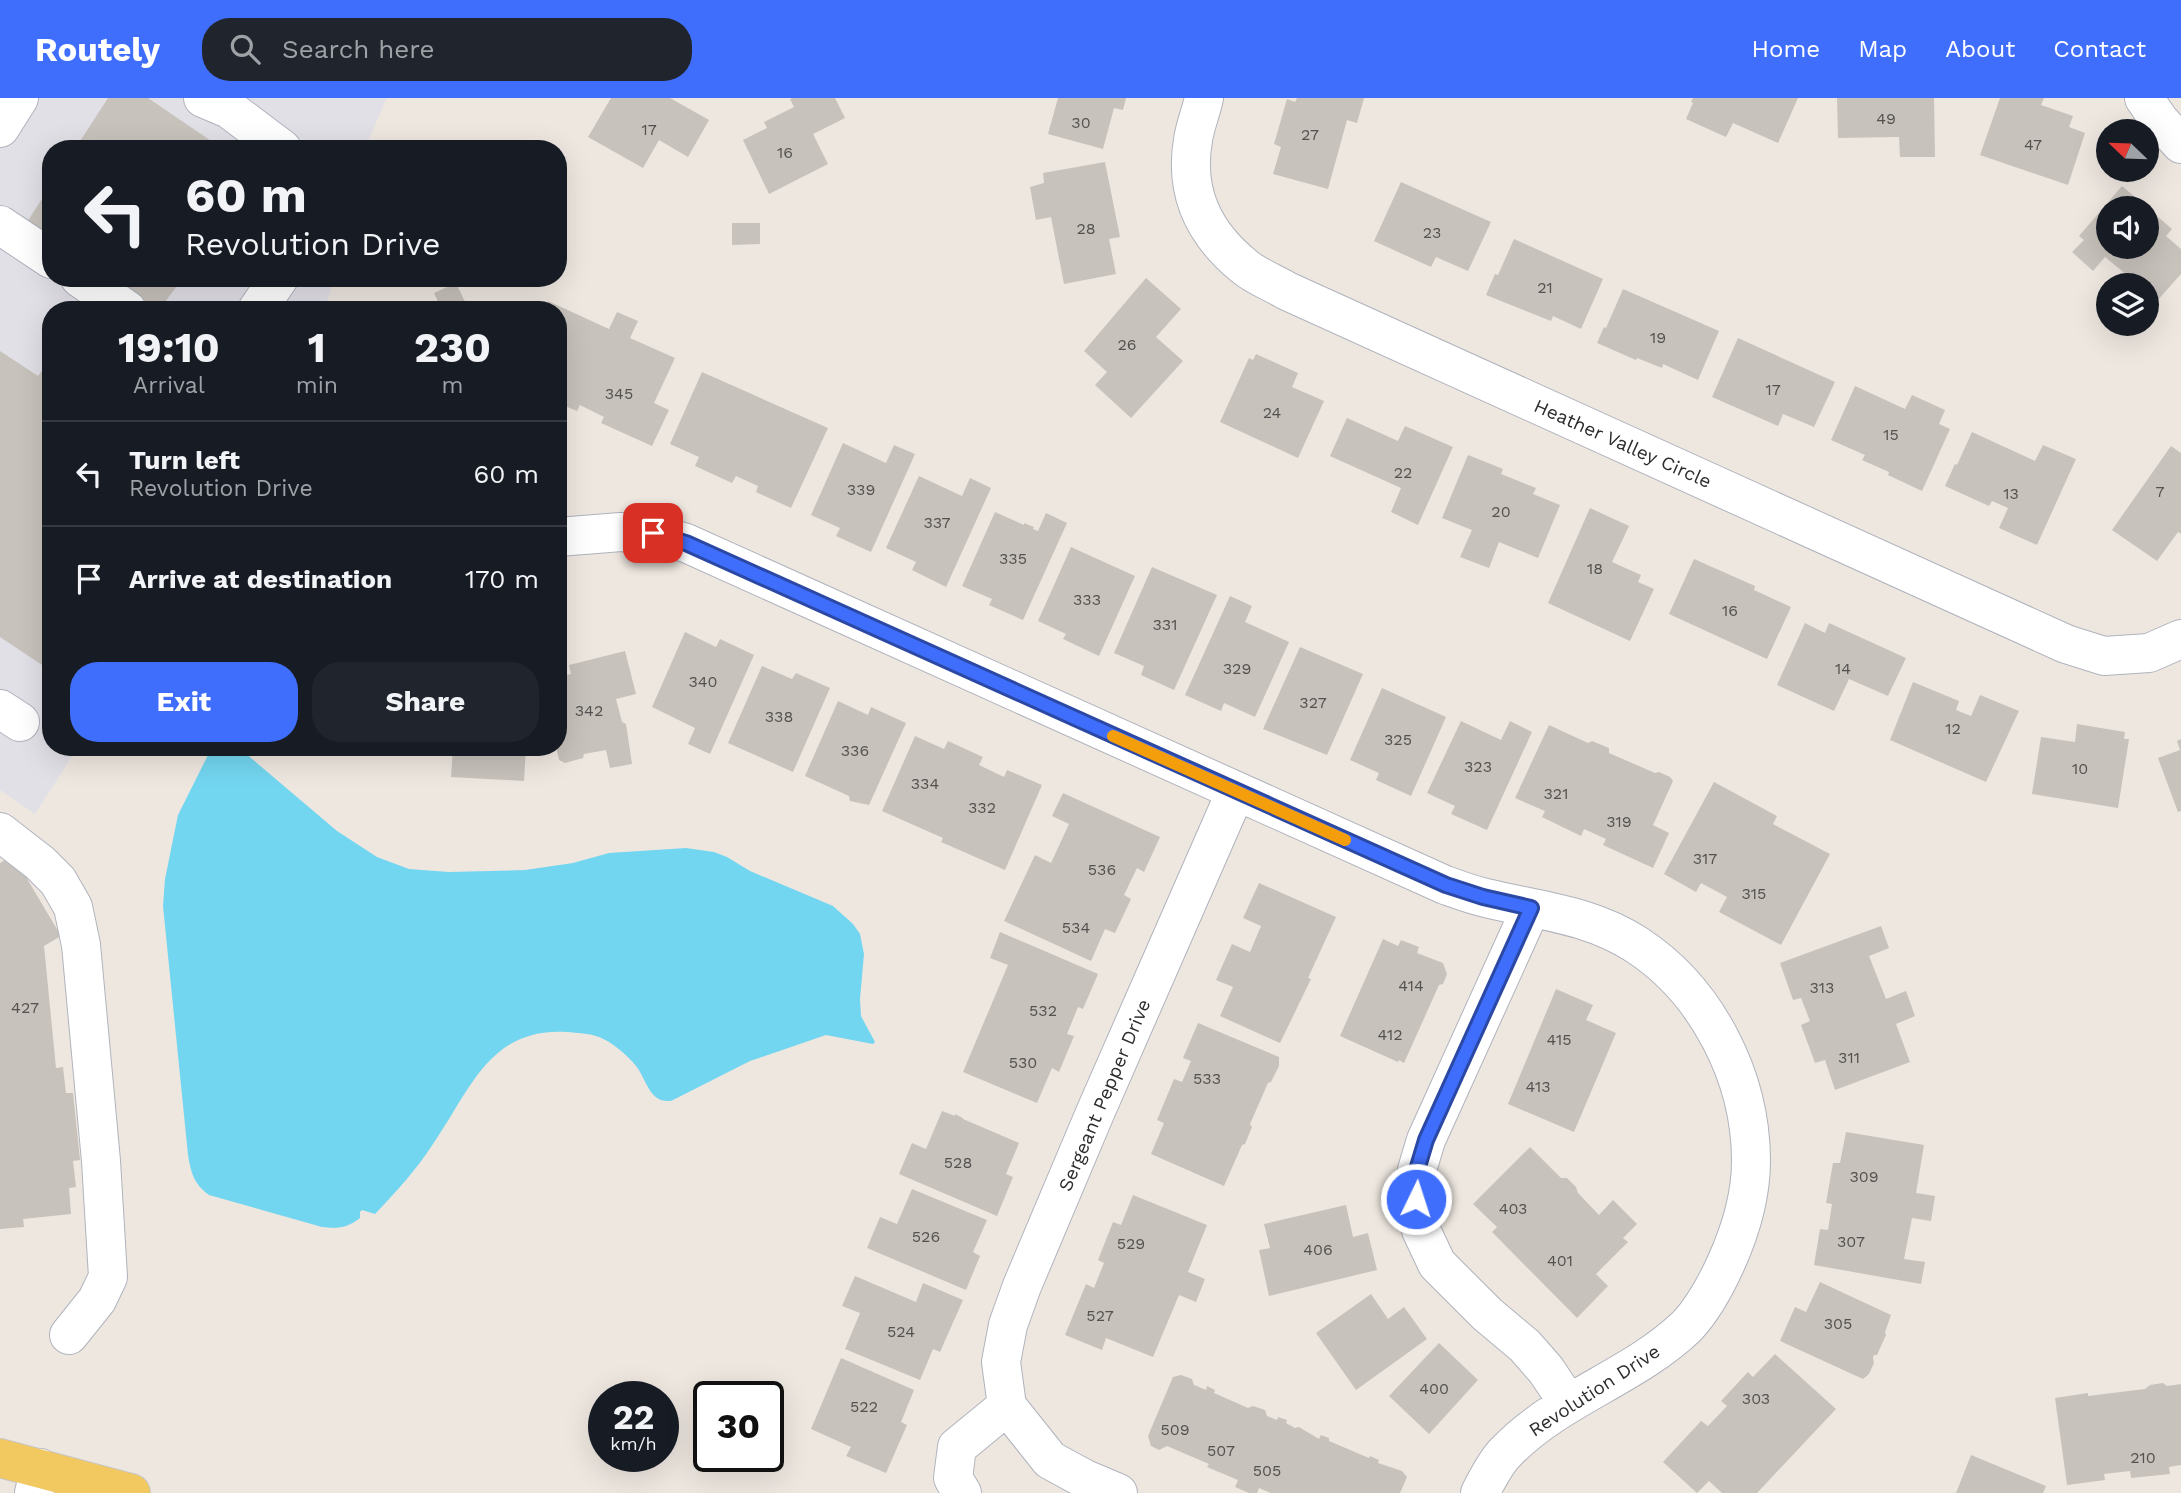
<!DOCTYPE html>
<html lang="en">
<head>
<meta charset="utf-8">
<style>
	body { margin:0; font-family:"Work Sans",sans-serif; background:#20242c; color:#f1f3f6; height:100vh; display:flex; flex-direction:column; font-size:26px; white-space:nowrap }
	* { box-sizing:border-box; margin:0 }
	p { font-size:23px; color:#9ea1a6 }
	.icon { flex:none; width:38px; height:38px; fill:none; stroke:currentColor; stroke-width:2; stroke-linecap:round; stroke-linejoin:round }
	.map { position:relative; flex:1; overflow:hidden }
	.drawer { position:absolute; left:42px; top:203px; width:525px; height:455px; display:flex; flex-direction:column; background:#171b24; border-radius:28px; box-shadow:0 7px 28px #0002 }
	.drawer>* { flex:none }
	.hud { position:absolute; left:42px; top:42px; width:525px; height:147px; border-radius:28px; box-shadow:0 7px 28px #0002; background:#171b24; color:#f1f3f6; overflow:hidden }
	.needle { width:46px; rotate:293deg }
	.buttons { position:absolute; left:2096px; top:21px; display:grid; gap:14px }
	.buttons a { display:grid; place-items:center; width:63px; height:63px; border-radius:50%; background:#171b24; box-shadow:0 7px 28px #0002; font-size:35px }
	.speed { position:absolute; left:588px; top:1283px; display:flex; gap:14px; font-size:35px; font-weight:700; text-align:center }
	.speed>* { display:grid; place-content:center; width:91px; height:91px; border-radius:50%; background:#171b24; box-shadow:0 7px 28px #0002; line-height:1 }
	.speed small { font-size:18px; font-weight:400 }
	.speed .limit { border:4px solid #111; border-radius:10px; background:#fff; color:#111 }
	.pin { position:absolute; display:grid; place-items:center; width:60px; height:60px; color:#fff; margin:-30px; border-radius:14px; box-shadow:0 4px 10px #0006 }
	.me { position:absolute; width:77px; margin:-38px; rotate:4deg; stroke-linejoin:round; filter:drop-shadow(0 0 5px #0008) }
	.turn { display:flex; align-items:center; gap:24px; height:147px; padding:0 28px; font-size:32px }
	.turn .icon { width:91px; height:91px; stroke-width:2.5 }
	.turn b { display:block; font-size:49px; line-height:60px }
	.eta { display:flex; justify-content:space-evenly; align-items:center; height:119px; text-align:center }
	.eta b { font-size:42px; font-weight:700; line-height:49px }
	.action { display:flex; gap:14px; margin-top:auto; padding:14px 28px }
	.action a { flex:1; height:80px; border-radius:28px; background:#406efc; color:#fff; font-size:28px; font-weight:700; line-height:80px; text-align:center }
	.action a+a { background:#20242c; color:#f1f3f6 }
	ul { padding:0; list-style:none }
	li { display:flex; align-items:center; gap:21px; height:105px; padding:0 28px; border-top:2px solid #363941 }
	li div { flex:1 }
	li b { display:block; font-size:26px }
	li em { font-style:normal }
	header { display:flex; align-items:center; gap:42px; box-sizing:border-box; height:98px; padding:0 35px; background:#406efc; color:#fff }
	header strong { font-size:33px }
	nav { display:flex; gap:38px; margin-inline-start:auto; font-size:24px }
	.search { width:490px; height:63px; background:#20242c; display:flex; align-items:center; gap:18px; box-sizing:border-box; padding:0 24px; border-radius:28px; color:#9ea1a6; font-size:26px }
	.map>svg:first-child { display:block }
</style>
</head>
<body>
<header>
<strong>Routely</strong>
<div class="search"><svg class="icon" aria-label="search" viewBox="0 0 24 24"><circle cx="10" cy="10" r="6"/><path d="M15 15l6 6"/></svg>Search here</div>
<nav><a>Home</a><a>Map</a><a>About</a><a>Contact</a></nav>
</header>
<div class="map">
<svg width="2181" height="1395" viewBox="0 0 2181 1395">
	<rect width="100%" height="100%" fill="#eee7e0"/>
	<!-- industrial -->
	<path fill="#e2e0e7" d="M0,0H387L368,43L374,51H51V180H335L324,212H51V649H78L35,716L0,692Z"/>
	<!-- water -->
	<path fill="#73d6f0" d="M212,649H238L337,733L377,759L409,771L449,774L525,772L573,765L609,755L686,750L714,754L727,759L750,773L833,808L853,826L860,836L864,856L860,901L861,918L875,944L873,946L826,937L750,963L671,1003C649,1005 647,982 636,968C627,957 612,944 599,939C589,935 577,935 567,934C489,929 470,993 433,1046C417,1071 396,1094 375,1116L362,1112L360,1114V1120C347,1130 338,1131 322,1129L209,1097C194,1086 191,1075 188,1057L163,808L165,781L178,717Z"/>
	<!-- building -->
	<path fill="#c7c2bb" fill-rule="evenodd" d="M108,0H148L223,51H75Z
		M611,0H670L709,22L688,59L659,42L643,70L588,39Z
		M792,0H835L845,20L813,36L828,66L769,96L743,42L767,30L764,24L794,9L790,1Z
		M1058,0H1126L1123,12L1114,10L1103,51L1048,36Z
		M1297,0H1364L1357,25L1347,22L1328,91L1273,76L1281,49L1274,46L1287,1L1295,4Z
		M1693,0H1798L1778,45L1733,25L1726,39L1686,21L1693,5L1691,4Z
		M1837,0H1934L1935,59H1900L1899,39L1838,40Z
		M2000,0H2044L2041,7L2073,18L2069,29L2085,35L2068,87L1980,57Z
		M1105,64L1120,139L1109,141L1116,176L1064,186L1051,119L1036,122L1030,89L1044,85L1043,75Z
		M1401,84L1491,124L1468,173L1436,159L1431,169L1374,143Z
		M51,87V140L27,124Z
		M2122,88L2172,131L2166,138L2181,151V176L2157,203L2147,195V187H2139L2105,159L2093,173L2072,154L2084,142L2079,138ZM2109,110H2147V149H2109Z
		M732,125H760V146L732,147Z
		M1514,141L1603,181L1581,231L1553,218L1551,223L1486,197L1495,176L1498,177Z
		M111,180H183L159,212Z
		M1146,180L1181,211L1156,239L1183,263L1131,320L1095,287L1107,274L1084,253Z
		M456,185L469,212H442L434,195Z
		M1623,191L1719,233L1698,282L1663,266L1662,270L1637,260L1636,262L1597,245L1604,229L1606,230Z
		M548,203L609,231L617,214L638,223L630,240L675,260L654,305L669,312L652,348L601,325L604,319L580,307L577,313L558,305V212H544Z
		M1738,240L1835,284L1814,329L1783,316L1778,328L1712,299Z
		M0,253L38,278L51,260V573L0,539Z
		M1256,256L1298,275L1292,289L1324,303L1298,360L1220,324L1249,260L1253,262Z
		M702,274L828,330L791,410L756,394L758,388L736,378L732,385L695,368L699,359L670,346Z
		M1855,288L1905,311L1912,297L1945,312L1939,326L1950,331L1922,393L1888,377L1889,374L1862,362L1865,357L1831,342Z
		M1347,320L1398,343L1405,328L1453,349L1418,427L1391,414L1401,390L1330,358Z
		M1972,334L2035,363L2043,347L2076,361L2037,447L1999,430L2008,410L1992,403L1989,408L1945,388L1955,366L1957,367Z
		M843,345L886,365L894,347L915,356L871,454L836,438L840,430L811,417Z
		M2171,348L2181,355V436L2178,434L2157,463L2112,432Z
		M1468,357L1503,371L1501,376L1536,390L1533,396L1560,407L1538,460L1499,444L1489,470L1460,459L1472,432L1442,420Z
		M919,378L962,398L970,380L991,390L946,489L912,472L916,464L886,450Z
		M1590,410L1629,428L1612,464L1641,477L1638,484L1654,491L1630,543L1548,505Z
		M995,414L1024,427V425L1034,429L1033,431L1038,433L1046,415L1067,425L1023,522L989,507L992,501L962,488Z
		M1071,449L1135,478L1099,558L1063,541L1066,536L1038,523Z
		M1694,461L1755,488L1754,492L1791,509L1767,561L1669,516Z
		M1152,469L1217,497L1174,592L1141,577L1144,568L1114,555Z
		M1230,498L1252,508L1245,524L1289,544L1255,619L1224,605L1221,613L1185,597Z
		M1805,525L1825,535L1829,525L1906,560L1888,598L1849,581L1834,613L1777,587Z
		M685,534L716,549L720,541L754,557L710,656L688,646L695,630L652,609Z
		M1300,549L1363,576L1327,657L1263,631Z
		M625,553L636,596L616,601L622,624L626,626L632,666L610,670L606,652L584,656L583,660L565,665L559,662L556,649H558V579L571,576L569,567Z
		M762,568L792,581L796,575L830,590L793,674L728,645Z
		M1913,584L1959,603L1956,612L1971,618L1980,597L2019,613L1986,684L1890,642Z
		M1382,590L1446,619L1411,698L1376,682L1379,675L1350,662Z
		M838,603L868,617L871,609L906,625L869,707L850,703L849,698L805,678Z
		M1461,623L1501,642L1510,623L1532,634L1487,732L1451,716L1455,708L1427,695Z
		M2077,626L2125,634L2124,641H2129L2118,710L2032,696L2041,639L2075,644Z
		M1549,627L1588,645L1592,643L1609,650V655L1655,675L1659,674L1670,679L1673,683L1653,727L1669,735L1653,770L1603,747L1606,741L1584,731L1581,738L1542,719L1545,713L1515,700Z
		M915,638L944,651L948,643L983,659L979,667L1004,679L1007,672L1042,687L1005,772L941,744L943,740L882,713Z
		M2181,641V713L2178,714L2158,660L2180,652L2177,643Z
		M383,649H403L397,658Z
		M453,649H526L524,683L451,679Z
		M1714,684L1777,718L1773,726L1830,756L1781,847L1719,814L1727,799L1701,785L1696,794L1664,776Z
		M1063,695L1160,739L1144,774L1137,770L1124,797L1131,801L1115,835L1105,831L1091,863L1004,823L1035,757L1051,765L1069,726L1052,718Z
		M13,757L61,838L44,848L56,970L63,969L66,995H73L80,1062L73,1063L76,1089L69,1090L71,1116L23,1121L24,1129L0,1131V765Z
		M1259,785L1336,819L1308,880L1311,881L1280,945L1220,918L1233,889L1216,882L1232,846L1250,854L1261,828L1243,820Z
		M1881,828L1889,850L1869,858L1886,901L1906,893L1915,918L1896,926L1910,964L1835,992L1825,962L1815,965L1801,927L1810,923L1801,900L1793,902L1780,865Z
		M1000,834L1098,876L1083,911L1078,909L1067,936L1074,938L1059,974L1052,970L1037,1005L963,974L1008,867L990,860Z
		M1383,841L1398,848L1401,842L1419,849L1417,855L1443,865L1447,876L1443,886L1439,887L1404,965L1399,962L1398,964L1340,938Z
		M1556,891L1593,907L1586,922L1616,935L1574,1034L1508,1006Z
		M1198,925L1279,959V968L1271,984L1268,985L1250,1026L1252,1029L1245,1046L1242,1047L1224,1088L1151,1056L1164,1025L1157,1022L1174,981L1182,984L1191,963L1183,960Z
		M942,1013L955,1018V1016L963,1020V1021L1019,1045L1006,1076L1013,1079L997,1118L899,1076L912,1045L926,1051Z
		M1846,1034L1924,1047L1916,1095L1935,1098L1931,1123L1912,1120L1904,1161L1925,1164L1921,1186L1814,1167L1820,1131L1828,1132L1832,1106L1826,1105L1833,1065H1840Z
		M1530,1049L1561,1080H1567L1576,1089L1578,1095L1599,1117L1613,1102L1637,1126L1623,1140L1628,1144L1596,1176L1608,1188L1577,1220L1492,1134L1497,1129L1473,1106Z
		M912,1091L987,1122L973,1154L980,1158L966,1192L867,1150L880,1119L897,1126Z
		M1133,1097L1207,1127L1188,1174L1205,1181L1196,1204L1179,1197L1153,1259L1106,1240L1102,1252L1065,1237L1086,1186L1094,1190L1104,1165L1098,1162L1113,1124L1121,1127Z
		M1346,1107L1353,1139L1368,1135L1377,1172L1269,1198L1259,1152L1270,1150L1264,1126Z
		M855,1178L916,1204L923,1185L963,1202L940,1254L933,1251L920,1282L845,1251L860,1215L842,1208Z
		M1820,1184L1891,1217L1885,1234L1886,1237L1877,1257H1874L1873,1260L1874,1265L1869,1276L1863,1281L1780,1243L1795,1209L1806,1214Z
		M1371,1196L1388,1221L1404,1209L1427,1241L1356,1292L1316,1235Z
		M1439,1245L1478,1282L1429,1336L1389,1298Z
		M1775,1256L1836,1311L1757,1395H1722L1709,1383L1697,1395L1663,1364L1701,1323L1708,1328L1727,1308L1721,1303L1748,1274L1753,1279Z
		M841,1260L914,1292L901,1324L907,1327L886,1375L846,1358L851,1349L811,1331Z
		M1181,1277L1192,1281L1194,1287L1206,1292L1207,1288L1215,1292L1214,1295L1248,1310L1253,1308L1265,1312L1267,1318L1277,1322L1278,1319L1287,1322L1286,1325L1295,1330L1299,1329L1319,1341L1321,1337L1329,1340V1343L1369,1360L1370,1358L1379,1362L1378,1365L1402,1373L1407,1379L1400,1395H1271L1259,1390L1257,1395H1249L1235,1389L1238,1382L1207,1369L1209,1366L1167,1348L1159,1352L1151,1348L1148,1338L1173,1279Z
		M2163,1285L2167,1288L2181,1286V1367L2169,1369L2170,1376L2131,1380L2130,1373L2104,1376L2105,1382L2067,1387L2055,1300L2088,1295V1298L2145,1291L2150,1287Z
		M1971,1357L2046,1388L2043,1395H1956Z"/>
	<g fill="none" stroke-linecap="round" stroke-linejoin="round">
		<!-- minor casing -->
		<g stroke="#b0b3bd" stroke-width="40">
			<path id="minor" d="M203,0L229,11L282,51
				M1204,0C1201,14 1195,28 1193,42C1184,95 1204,136 1245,169C1257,179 1274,185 1287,193L2066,546L2104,558L2149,555L2181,541
				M2144,0L2159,22L2181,46
				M0,30L19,0
				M0,127L51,161
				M80,180L127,212
				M257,212L279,180
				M558,439L621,434L653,435L686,445L1445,787C1459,792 1472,797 1486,800C1539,813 1589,816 1637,847C1707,893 1751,979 1751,1063C1751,1097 1740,1134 1726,1165C1716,1187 1704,1210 1687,1228C1633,1280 1557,1300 1505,1355C1495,1365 1487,1382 1480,1395
				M0,611L20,624
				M0,734L40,765L58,783L73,809L81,847L101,1063L108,1179L97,1202L69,1237
				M1531,810L1426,1042L1417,1072L1416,1101L1421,1132L1437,1166L1487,1216L1525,1248L1546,1272L1568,1305
				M34,1395L40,1370
				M962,1395L953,1380L957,1349L1007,1308
				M1118,1395L1085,1381L1050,1362L1007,1308L1001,1264L1008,1227L1022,1188L1095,1015L1236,693"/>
		</g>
		<!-- major casing -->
		<g stroke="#c8c8c8" stroke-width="40">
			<path id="major" d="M0,1360L131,1395"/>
		</g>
		<!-- minor -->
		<use href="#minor" stroke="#fff" stroke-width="38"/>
		<!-- major -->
		<use href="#major" stroke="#f2c861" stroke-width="38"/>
	</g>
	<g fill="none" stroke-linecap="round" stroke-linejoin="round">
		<!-- route casing -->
		<g stroke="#2a48a4" stroke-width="18">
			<path id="route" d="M653,435L686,445L1446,787L1483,799L1531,810L1426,1042L1417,1072L1416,1101"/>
		</g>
		<!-- route -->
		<use href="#route" stroke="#406efc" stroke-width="12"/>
		<!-- slow -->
		<path stroke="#f59e0b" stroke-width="12" d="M1113,638L1345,742"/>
	</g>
	<g text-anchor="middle" stroke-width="5" stroke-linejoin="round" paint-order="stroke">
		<!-- number labels -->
		<g font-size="16" fill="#545250">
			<text x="1886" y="26">49</text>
			<text x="1081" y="30">30</text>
			<text x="649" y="37">17</text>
			<text x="1310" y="42">27</text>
			<text x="2033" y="52">47</text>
			<text x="785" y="60">16</text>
			<text x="1086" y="136">28</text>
			<text x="1432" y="140">23</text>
			<text x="1545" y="195">21</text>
			<text x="1658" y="245">19</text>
			<text x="1127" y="252">26</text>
			<text x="1773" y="297">17</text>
			<text x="619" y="301">345</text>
			<text x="1272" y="320">24</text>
			<text x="1891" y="342">15</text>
			<text x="1403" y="380">22</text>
			<text x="861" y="397">339</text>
			<text x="2160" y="399">7</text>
			<text x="2011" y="401">13</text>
			<text x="1501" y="419">20</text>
			<text x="937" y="430">337</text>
			<text x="1013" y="466">335</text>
			<text x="1595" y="476">18</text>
			<text x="1087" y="507">333</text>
			<text x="1730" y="518">16</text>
			<text x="1165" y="532">331</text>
			<text x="1237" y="576">329</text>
			<text x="1843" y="576">14</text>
			<text x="703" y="589">340</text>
			<text x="1313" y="610">327</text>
			<text x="589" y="618">342</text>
			<text x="779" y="624">338</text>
			<text x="1953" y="636">12</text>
			<text x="1398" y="647">325</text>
			<text x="855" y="658">336</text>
			<text x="1478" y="674">323</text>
			<text x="2080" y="676">10</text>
			<text x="925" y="691">334</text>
			<text x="1556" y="701">321</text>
			<text x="982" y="715">332</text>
			<text x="1619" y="729">319</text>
			<text x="1705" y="766">317</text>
			<text x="1102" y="777">536</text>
			<text x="1754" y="801">315</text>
			<text x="1076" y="835">534</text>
			<text x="1411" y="893">414</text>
			<text x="1822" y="895">313</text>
			<text x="25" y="915">427</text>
			<text x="1043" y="918">532</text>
			<text x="1390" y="942">412</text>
			<text x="1559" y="947">415</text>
			<text x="1849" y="965">311</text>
			<text x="1023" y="970">530</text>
			<text x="1207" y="986">533</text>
			<text x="1538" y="994">413</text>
			<text x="958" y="1070">528</text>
			<text x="1864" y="1084">309</text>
			<text x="1513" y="1116">403</text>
			<text x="926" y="1144">526</text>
			<text x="1851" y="1149">307</text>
			<text x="1131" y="1151">529</text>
			<text x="1318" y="1157">406</text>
			<text x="1560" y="1168">401</text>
			<text x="1100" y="1223">527</text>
			<text x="1838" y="1231">305</text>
			<text x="901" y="1239">524</text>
			<text x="1434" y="1296">400</text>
			<text x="1756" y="1306">303</text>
			<text x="864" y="1314">522</text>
			<text x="1175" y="1337">509</text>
			<text x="1221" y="1358">507</text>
			<text x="2143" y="1365">210</text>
			<text x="1267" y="1378">505</text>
		</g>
		<!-- street labels -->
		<g font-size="19" fill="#2d2d2d" stroke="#fff">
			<text transform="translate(1623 345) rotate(24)" y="7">Heather Valley Circle</text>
			<text transform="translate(1104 997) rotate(-67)" y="7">Sergeant Pepper Drive</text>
			<text transform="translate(1594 1292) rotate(-33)" y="7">Revolution Drive</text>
		</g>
	</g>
</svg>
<div class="buttons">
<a><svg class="needle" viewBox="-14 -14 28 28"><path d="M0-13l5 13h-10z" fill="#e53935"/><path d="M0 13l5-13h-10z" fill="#9ea1a6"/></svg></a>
<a><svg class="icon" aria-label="sound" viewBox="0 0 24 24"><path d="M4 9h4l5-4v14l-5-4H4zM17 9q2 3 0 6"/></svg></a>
<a><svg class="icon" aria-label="layers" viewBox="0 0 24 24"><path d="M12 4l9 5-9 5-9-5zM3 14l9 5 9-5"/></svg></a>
</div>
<div class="speed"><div>22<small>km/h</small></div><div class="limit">30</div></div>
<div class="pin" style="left:653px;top:435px;background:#d93025"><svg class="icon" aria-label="arrive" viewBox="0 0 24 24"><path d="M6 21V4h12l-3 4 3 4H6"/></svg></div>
<svg class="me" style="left:1416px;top:1101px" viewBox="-20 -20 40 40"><circle r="17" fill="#406efc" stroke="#fff" stroke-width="3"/><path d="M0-11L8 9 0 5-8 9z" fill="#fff"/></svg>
<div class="hud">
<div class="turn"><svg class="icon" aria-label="left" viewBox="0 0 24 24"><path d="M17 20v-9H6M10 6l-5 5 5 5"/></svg><div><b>60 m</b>Revolution Drive</div></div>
</div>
<section class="drawer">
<div class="eta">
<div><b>19:10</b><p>Arrival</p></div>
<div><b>1</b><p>min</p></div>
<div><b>230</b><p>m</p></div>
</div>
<ul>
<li><svg class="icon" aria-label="left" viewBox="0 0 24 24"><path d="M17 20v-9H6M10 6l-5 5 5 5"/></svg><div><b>Turn left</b><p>Revolution Drive</p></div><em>60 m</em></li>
<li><svg class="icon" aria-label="arrive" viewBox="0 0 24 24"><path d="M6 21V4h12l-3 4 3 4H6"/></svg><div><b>Arrive at destination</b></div><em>170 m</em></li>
</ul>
<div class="action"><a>Exit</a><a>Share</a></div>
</section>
</div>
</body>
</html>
